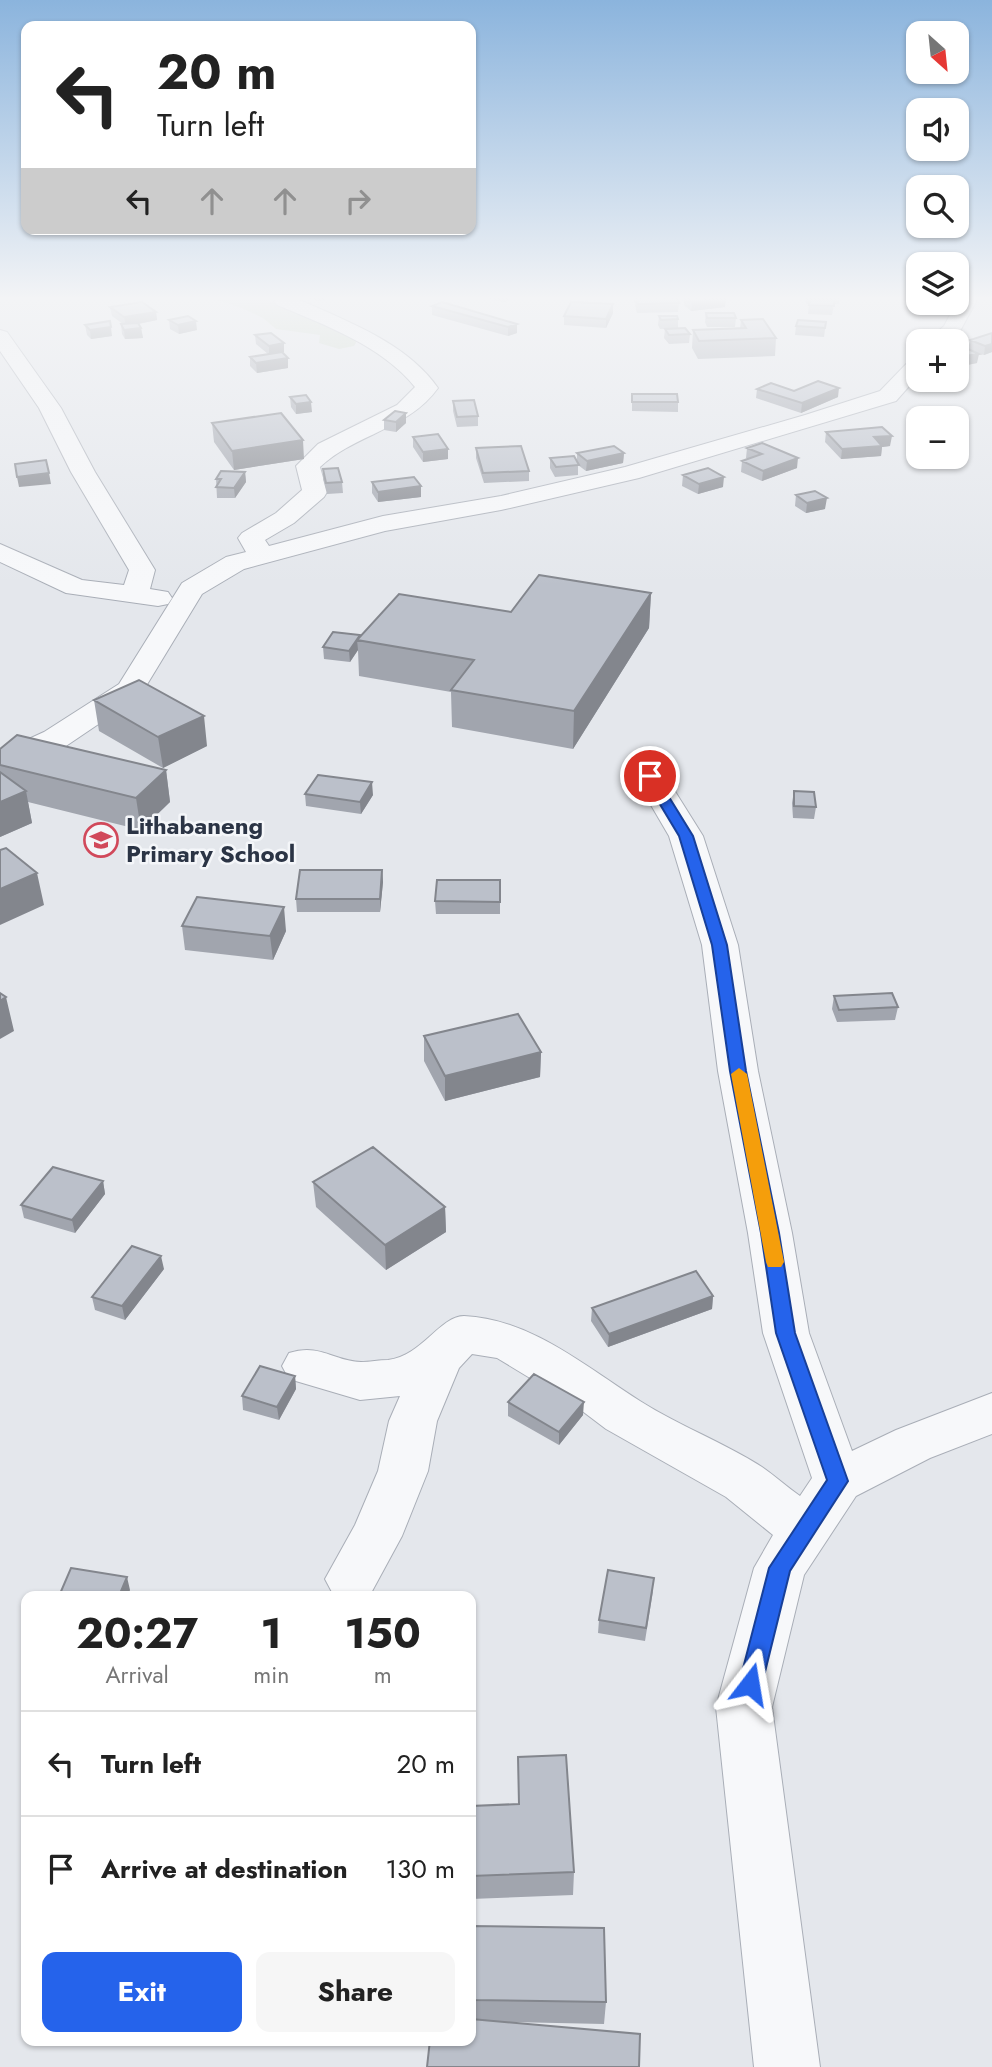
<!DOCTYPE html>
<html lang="en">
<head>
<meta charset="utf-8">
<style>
	body { margin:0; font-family:Jost,sans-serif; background:#f6f6f6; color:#222; height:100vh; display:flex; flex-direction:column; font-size:26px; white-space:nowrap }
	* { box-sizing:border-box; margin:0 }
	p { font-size:23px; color:#767676 }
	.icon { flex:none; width:38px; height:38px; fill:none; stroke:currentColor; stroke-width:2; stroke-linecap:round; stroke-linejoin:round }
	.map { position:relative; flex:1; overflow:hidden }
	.side { position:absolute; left:21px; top:1591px; width:455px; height:455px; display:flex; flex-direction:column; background:#fff; border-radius:14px; box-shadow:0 2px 5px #0004 }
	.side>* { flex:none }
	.guide { position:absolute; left:21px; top:21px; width:455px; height:214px; border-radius:14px; box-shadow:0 2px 5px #0004; background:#fff; color:#222; overflow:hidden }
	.needle { width:46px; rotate:153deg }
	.controls { position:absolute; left:906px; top:21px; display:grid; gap:14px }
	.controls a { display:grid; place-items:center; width:63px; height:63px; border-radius:14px; background:#fff; box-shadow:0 2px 5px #0004; font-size:35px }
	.pin { position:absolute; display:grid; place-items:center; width:60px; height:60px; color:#fff; margin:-30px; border:4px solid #fff; border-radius:50%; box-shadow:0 2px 7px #0007 }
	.me { position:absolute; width:77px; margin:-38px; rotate:14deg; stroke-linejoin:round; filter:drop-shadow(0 0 5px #0008) }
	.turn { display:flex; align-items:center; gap:24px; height:147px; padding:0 21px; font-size:32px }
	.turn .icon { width:91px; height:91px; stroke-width:2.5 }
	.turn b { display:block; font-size:49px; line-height:60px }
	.lanes { display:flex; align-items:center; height:66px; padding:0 21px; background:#0003; justify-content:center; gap:35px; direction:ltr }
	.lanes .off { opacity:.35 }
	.eta { display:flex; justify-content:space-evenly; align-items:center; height:119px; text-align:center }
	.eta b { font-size:42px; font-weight:700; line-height:49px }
	.action { display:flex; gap:14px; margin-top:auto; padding:14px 21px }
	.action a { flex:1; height:80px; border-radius:14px; background:#2563eb; color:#fff; font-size:28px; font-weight:700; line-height:80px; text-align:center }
	.action a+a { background:#f6f6f6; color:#222 }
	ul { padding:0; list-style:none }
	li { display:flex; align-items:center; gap:21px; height:105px; padding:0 21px; border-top:2px solid #e0e0e0 }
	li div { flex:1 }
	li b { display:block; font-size:26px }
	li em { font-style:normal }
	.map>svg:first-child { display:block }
</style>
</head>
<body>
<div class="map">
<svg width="992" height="2067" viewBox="0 0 992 2067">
	<rect width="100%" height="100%" fill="#e4e7ec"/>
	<!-- green -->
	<path fill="#c9d6c5" d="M206,296H257L268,301L291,304L360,336L354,346L339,349L319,343L320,335L276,329L263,318L242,308Z"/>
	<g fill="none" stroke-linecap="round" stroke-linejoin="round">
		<!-- minor casing -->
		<g stroke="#a9aeb7" stroke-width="2">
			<path id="minor" d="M282,296C295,297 306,303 318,308C361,327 410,348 438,388C409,429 355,434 320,467L327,492L324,497L294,523L265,540L269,546L383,516L501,496L625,467L805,415L880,391L912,358L919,356V375L896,401L639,478L501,510L385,531L244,569L202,594L140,696L66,746L0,773V752L44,732L119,684L182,583L226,557L246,552L238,538L242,533L276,513L302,490L296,466L318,444L397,405L415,387C382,346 325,325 277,305L274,301Z
				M960,296H979L959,333L949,341H927L944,326Z
				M0,330L7,332L61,408L95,472L155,570L150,589L168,592L172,598L168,604L158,606L66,593L0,562V544L82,580L124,585L129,570L71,472L39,408L0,351Z
				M650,766L661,769L703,836L738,945L758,1071L792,1233L809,1333L852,1451L896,1430L992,1393V1434L930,1458L856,1496L804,1575L772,1707L820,2067H754L716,1707L754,1568L773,1535L726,1497L606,1429L573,1404L497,1358L472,1354L459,1368L437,1421L428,1471L402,1536L370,1595L334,1596L325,1579L355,1525L378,1471L389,1421L400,1396L360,1400L289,1379L282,1366L289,1353C320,1343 333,1361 361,1362C370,1362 379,1360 388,1360C422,1356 440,1316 464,1316C531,1319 586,1367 640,1401C679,1426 723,1442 762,1467C775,1476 787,1487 800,1496L812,1478L763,1333L748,1233L718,1071L702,945L669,836L634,776L639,769Z"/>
		</g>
		<!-- minor -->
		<use href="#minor" fill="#f7f8fa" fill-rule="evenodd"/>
	</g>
	<!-- wall -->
	<path fill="#a1a5ae" d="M294,296H332L320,301Z
		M473,296H515L504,302Z
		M634,296H654L655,297L679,303L678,312L637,313L634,301Z
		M684,296L725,307L691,311L684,305Z
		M805,296H840L839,304H834L832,315L808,314L809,304H806Z
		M432,306L517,324V333L508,336L432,315Z
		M110,307L156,312L157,320L139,324L141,328L143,338L125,339L122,334L121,324H123L112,316Z
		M613,313L606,328L564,325V316Z
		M706,313L736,318L735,327H707L705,322Z
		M659,316L678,319V328L690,334L689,343L669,344L664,338L665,329L676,328L660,329L658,325Z
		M169,320L197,330L179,334L170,329Z
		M741,320L776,338L775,356L698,359L692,348L693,330L740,329Z
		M826,322L824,337L795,335L796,326Z
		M85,325L112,336L91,339L87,335Z
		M992,333V352L984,355L975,352L977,363L957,367V351L968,349L970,340Z
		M255,335L284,343V352L282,353L288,368L257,373L250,366V357L268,354L256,344Z
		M757,389L794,391L838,397L801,413L756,398Z
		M632,394L678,402V412L632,411Z
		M290,397L312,412L296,414L291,407Z
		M453,401L478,416V426L457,427L453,411Z
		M406,413V423L396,432L384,430V420Z
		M212,423L304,459L234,470L214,442Z
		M826,432L890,446L882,447L881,456L841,459L825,442Z
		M413,437L448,459L423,462L413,447Z
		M476,448L529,471V481L484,483L476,458Z
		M747,448L797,468L762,481L741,472L742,461L748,459L746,458Z
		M577,453H624L623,463L586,471L578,465V475L555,477L550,468V458L577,462Z
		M323,469L342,482L343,493L327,494L323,479Z
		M245,472L246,482L235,498H217L216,479Z
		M683,475L723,487L698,494L682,486Z
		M372,482L421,497L378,502L372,493Z
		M796,495L825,509L806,513L795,506Z
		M651,593L649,628L573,749L452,727L451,692L359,676L358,650L350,662L324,659L323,647L360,637L511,612Z
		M94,700L207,746L163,768L99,731Z
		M0,749L166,770L170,802L141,830L28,802L32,823L0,837Z
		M794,791L816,807L814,819L793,818L792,803Z
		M305,794L373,795L361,814L306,806Z
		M382,870L383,882L380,912H297L296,899Z
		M500,880V914H436L435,901Z
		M182,926L286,931L273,960L185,950Z
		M834,996L898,1007L895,1020L837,1022L832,1009Z
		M424,1036L541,1052L540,1077L445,1101L424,1061Z
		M103,1181L105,1194L75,1233L24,1218L21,1205Z
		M313,1182L445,1207L446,1232L386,1270L316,1207Z
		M164,1269L125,1320L95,1310L92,1297Z
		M713,1296L712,1309L608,1347L591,1321L592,1308Z
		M295,1376L296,1389L279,1420L243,1410L242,1396Z
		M508,1402L583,1415L559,1445L508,1416Z
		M653,1591L645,1641L598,1633L599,1620Z
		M518,1757L574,1872L573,1895L471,1899V1806L518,1804Z
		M471,1926L606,2002L604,2024L510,2022L471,2040Z"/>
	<!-- shaded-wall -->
	<path fill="#83868d" d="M82,296H94L82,298Z
		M319,296H332L320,301Z
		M504,296H515L504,302Z
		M726,298L725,307L691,311L692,302Z
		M613,304V313L606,328V319Z
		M156,312L157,320L126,326L124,317Z
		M196,321L197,330L179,334L178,325Z
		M517,324V333L508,336V327Z
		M111,327L112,336L91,339L90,330Z
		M141,328L143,338L125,339L124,330Z
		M284,343V352L269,355V346Z
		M992,344V352L984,355L985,346Z
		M979,354L977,363L957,367L958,357Z
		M288,358V368L257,373L256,363Z
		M839,388L838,397L801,413L802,403Z
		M311,402L312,412L296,414V404Z
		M406,413V423L396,432V422Z
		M892,436L890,446L882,447L881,456L841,459L842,449L874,437Z
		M303,440L304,459L234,470L232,451Z
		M448,449V459L423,462V452Z
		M624,453L623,463L586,471L587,461Z
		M798,458L797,468L762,481L763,471Z
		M245,472L246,482L235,498L234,488Z
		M49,473L51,484L19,487L17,477Z
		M724,477L723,487L698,494L699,484Z
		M421,486V497L378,502V492Z
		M827,498L825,509L806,513L807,503Z
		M651,593L649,628L573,749L574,711Z
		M360,635V641L357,640L358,650L350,662L349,651Z
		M204,716L207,746L163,768L158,737Z
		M166,770L170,802L141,830L136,798Z
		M372,782L373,795L361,814L360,802Z
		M26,791L32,823L0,837V802Z
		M382,870L383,882L380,912V899Z
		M37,873L44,905L0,925V889Z
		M284,907L286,931L273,960L270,936Z
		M6,997L14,1031L0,1039V1001Z
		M541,1052L540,1077L445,1101V1076Z
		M103,1181L105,1194L75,1233L72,1220Z
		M445,1207L446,1232L386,1270L385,1245Z
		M161,1256L164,1269L125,1320L122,1306Z
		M713,1296L712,1309L608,1347L609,1334Z
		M295,1376L296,1389L279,1420L277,1407Z
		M584,1402L583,1415L559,1445V1432Z
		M127,1577L130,1590L128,1596H119Z"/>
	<!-- building -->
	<path fill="#bbc0ca" stroke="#83868d" stroke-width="2" d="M635,296H654L655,297H677L679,303L638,304Z
		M684,296H723L726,298L692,302Z
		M810,299L834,300V306L809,305Z
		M142,302L156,312L124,317L110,307Z
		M442,302L517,324L508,327L432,306Z
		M571,302L613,304L606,319L564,316Z
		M706,313H734L736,318H707Z
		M188,316L196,321L178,325L169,320Z
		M659,316H677L678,319L661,320Z
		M763,319L776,338L699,341L693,330L746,328L741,320Z
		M798,320L826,322L825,328L796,326Z
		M110,321L111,327L90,330L85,325Z
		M138,323L141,328L124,330L121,324Z
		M685,328L690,334L669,335L665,329Z
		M271,333L284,343L269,346L255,335Z
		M992,333V344L985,346L970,340Z
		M968,349L979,354L957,357V351Z
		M282,352L288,358L256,363L250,357Z
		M818,381L839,388L802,403L757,389L771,383L794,391Z
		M632,394H677L678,402H632Z
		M306,395L311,402L296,404L290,397Z
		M474,400L478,416L457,417L453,401Z
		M395,411L406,413L396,422L384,420Z
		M281,413L303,440L232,451L212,423Z
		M882,427L892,436L874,437L882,446L842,449L826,432Z
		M438,434L448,449L423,452L413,437Z
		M762,443L798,458L763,471L742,461L762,454L747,448Z
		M521,446L529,471L483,473L476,448Z
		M614,446L624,453L587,461L577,453Z
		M574,456L579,465L556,467L550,458Z
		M46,460L49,473L17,477L15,464Z
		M338,468L342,482L326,483L323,469Z
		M708,468L724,477L699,484L683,475Z
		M221,471L245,472L234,488L216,487L221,479H216Z
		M414,477L421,486L378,492L372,482Z
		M815,491L827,498L807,503L796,495Z
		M539,575L651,593L574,711L451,690L474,660L357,640L399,594L511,612Z
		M333,632L360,635L349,651L323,647Z
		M139,680L204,716L158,737L94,700Z
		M17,735L166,770L136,798L0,765V749Z
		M0,772L26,791L0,802Z
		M318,775L372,782L360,802L305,794Z
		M794,791L814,792L816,807L794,806Z
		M6,848L37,873L0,889V850Z
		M300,870H382L380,899H296Z
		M437,880H500V902L435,901Z
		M197,897L284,907L270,936L182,926Z
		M0,993L6,997L0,1001Z
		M892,993L898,1007L839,1010L834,996Z
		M518,1014L541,1052L445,1076L424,1036Z
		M373,1147L445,1207L385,1245L313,1182Z
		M53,1167L103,1181L72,1220L21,1205Z
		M132,1246L161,1256L122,1306L92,1297Z
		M696,1271L713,1296L609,1334L592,1308Z
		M260,1366L295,1376L277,1407L242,1396Z
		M534,1374L584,1402L559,1432L508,1402Z
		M71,1568L127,1577L119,1596H59Z
		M608,1570L654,1578L646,1628L599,1620Z
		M566,1755L574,1872L471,1876V1806L519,1804L518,1757Z
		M471,1926L604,1928L606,2002L471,2000Z
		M471,2019L640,2034L639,2067H427L430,2040H471Z"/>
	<!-- sky -->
	<linearGradient id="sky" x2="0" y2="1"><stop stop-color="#8bb4dd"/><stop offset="0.51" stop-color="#f3f4f6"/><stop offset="1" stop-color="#f3f4f6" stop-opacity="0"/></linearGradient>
	<rect width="992" height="585" fill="url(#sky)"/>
	<!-- route -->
	<path fill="#2563eb" stroke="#184099" stroke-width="2" d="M650,772L656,776L693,836L727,945L746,1071L779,1233L795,1333L848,1481L790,1571L762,1684L758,1691L750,1694L742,1691L739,1684L769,1568L827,1480L776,1333L761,1233L730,1071L712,945L679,836L643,776Z"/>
	<!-- slow -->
	<path fill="#f59e0b" d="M739,1068L747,1074L784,1262L781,1267H768L766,1262L731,1074Z"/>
	<!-- icons -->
	<defs>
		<g id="school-ring" transform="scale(1.75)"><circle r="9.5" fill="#f4f6f9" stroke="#d1495b" stroke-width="1.5"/><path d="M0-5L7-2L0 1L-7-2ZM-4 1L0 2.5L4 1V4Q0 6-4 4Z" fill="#d1495b"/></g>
	</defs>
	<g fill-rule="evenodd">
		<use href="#school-ring" x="101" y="840"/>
	</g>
	<g text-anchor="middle" stroke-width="5" stroke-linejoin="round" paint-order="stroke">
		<!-- poi labels -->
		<g font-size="24" font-weight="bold" fill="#2b3445" stroke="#f4f6f9" text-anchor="start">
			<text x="126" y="834">Lithabaneng<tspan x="126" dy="28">Primary School</tspan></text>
		</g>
	</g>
</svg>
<div class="controls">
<a><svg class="needle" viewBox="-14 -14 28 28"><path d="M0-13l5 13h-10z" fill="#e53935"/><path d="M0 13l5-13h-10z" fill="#767676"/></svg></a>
<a><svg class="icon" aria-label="sound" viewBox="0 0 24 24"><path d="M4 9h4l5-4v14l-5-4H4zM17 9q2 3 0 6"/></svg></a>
<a><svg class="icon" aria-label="search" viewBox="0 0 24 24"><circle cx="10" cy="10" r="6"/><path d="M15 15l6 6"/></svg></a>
<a><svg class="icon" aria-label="layers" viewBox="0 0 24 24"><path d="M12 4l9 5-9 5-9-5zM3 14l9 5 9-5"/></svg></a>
<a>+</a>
<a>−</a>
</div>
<div class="pin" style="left:650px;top:776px;background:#d93025"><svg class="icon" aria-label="arrive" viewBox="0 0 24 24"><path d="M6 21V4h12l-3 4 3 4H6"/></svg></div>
<svg class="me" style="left:750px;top:1684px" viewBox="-20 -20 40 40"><path d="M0-17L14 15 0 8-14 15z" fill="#2563eb" stroke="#fff" stroke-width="4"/></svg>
<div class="guide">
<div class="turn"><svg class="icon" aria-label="left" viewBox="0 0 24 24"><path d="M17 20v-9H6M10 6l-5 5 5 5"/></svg><div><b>20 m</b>Turn left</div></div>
<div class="lanes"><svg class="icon" aria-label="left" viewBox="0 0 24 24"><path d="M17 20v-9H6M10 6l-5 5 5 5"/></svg><svg class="icon off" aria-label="ahead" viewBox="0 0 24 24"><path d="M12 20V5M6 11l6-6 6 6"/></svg><svg class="icon off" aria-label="ahead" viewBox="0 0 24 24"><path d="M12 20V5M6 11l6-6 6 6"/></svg><svg class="icon off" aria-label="right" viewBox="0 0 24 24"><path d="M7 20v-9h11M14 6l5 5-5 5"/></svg></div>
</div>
<section class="side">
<div class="eta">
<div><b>20:27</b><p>Arrival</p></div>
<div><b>1</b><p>min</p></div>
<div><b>150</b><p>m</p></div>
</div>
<ul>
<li><svg class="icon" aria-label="left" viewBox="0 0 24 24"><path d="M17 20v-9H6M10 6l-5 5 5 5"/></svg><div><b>Turn left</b></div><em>20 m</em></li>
<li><svg class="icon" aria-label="arrive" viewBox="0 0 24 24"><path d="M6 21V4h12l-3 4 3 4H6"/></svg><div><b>Arrive at destination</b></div><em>130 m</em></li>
</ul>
<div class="action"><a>Exit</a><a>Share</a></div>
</section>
</div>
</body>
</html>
